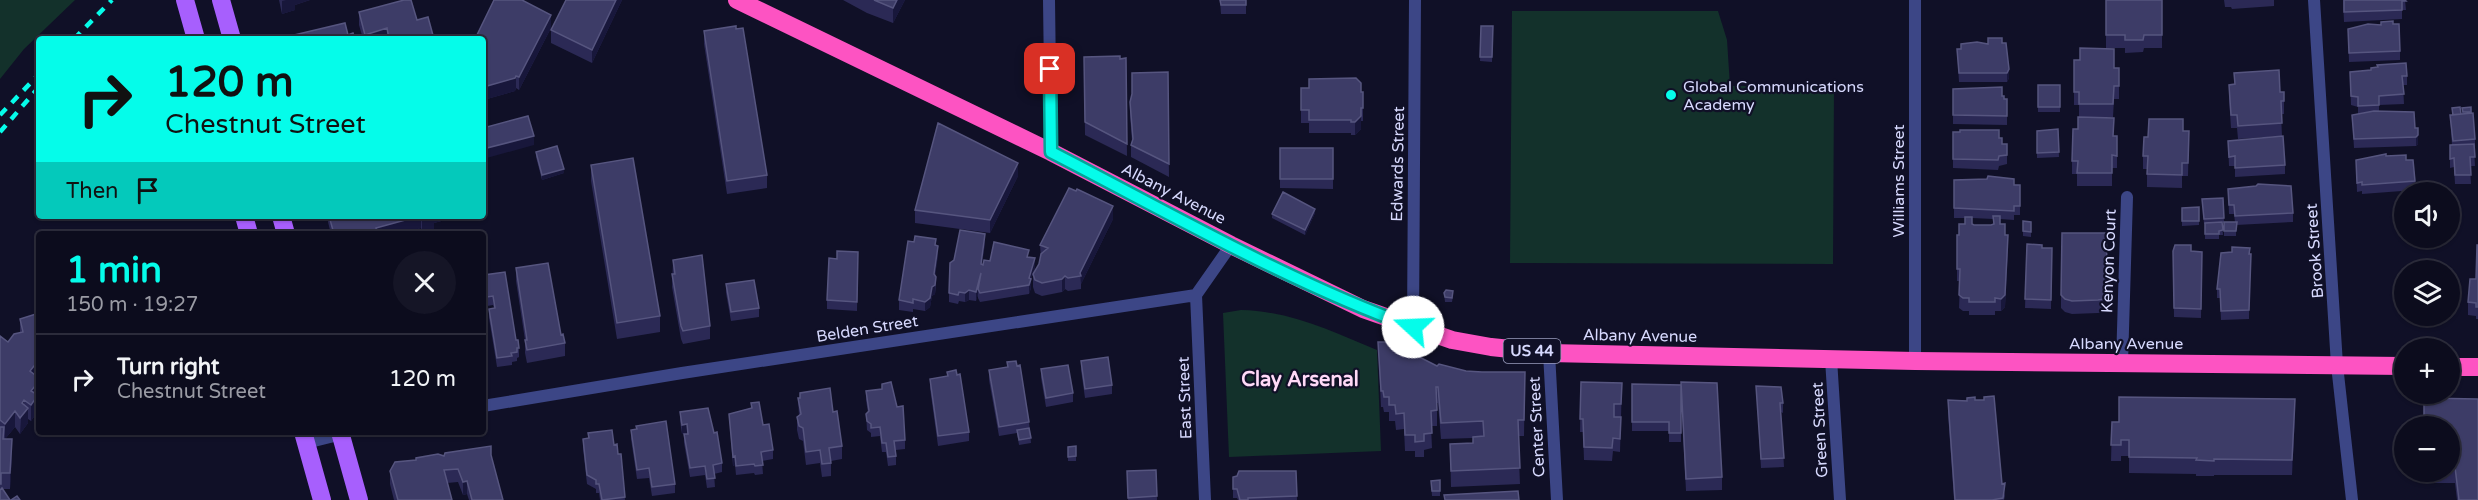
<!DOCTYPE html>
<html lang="en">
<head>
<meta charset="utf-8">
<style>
	body { margin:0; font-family:"Varela Round",sans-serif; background:#151526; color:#f1f3f6; height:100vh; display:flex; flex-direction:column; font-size:22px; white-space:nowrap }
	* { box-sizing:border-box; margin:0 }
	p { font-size:20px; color:#9a9ba4 }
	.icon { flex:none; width:33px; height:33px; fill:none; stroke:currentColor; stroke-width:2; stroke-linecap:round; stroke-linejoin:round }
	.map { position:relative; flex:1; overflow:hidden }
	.drawer { position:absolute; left:36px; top:231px; width:450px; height:204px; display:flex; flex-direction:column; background:#0c0c1d; border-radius:6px; box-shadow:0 2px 4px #0004,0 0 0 2px #2c2c3b }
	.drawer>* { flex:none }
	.guide { position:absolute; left:36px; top:36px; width:450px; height:183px; border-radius:6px; box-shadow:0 2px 4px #0004,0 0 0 2px #2c2c3b; background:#05fcea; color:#111; overflow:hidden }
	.controls { position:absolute; left:2394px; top:182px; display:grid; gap:12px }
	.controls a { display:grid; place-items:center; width:66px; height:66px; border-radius:50%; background:#0c0c1d; box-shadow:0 2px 4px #0004,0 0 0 2px #2c2c3b; font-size:30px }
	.pin { position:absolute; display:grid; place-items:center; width:51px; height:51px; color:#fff; margin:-26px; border-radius:12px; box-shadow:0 3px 9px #0006 }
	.me { position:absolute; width:66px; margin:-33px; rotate:290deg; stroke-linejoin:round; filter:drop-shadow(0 0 4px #0008) }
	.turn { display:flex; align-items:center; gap:21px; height:126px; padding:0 30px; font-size:27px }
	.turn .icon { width:78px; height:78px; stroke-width:2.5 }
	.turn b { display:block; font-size:42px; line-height:51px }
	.then { display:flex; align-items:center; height:57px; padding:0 30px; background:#0003; gap:12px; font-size:22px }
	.round { display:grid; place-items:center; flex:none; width:63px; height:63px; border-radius:32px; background:#151526 }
	.headline { display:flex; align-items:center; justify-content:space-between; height:102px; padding:0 30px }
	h1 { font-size:36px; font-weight:700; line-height:45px; color:#05fcea }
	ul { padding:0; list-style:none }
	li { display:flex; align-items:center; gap:18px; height:90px; padding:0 30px; border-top:2px solid #2c2c3b }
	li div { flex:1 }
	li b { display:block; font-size:22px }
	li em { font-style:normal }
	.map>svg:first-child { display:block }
</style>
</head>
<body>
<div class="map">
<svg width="2478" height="500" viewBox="0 0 2478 500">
	<rect width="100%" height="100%" fill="#101027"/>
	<!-- green -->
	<path fill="#13312b" d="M0,0H75L24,49L0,79Z
		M1512,11H1718L1727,40L1730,86H1834L1833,264L1510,263Z
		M1241,310C1290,311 1333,332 1377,350L1381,451L1229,457L1223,313Z"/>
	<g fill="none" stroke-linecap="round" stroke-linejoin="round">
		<!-- street -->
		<path stroke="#3c4686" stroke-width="12" d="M1049,0L1051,152
			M1915,0V361
			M2314,0L2337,365L2352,500
			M1196,295L1205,500
			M1413,327L1415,0
			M1549,353L1557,500
			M1831,359L1840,500
			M2122,363L2127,197
			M483,406L682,373L1196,295L1231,245
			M306,443L346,433"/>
		<!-- primary -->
		<path stroke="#a75ffd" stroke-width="18" d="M185,0L196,39
			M221,0L232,39
			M244,216L249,234
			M281,216L286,234
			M303,432L322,500
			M340,432L359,500"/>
		<!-- highway -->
		<path stroke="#fd53c2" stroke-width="18" d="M737,0L1051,152L1231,245L1363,309L1452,340L1491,347L1549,353L1915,361L2404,366
			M2450,367H2478"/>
		<!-- rail -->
		<path stroke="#05fcea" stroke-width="4.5" stroke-dasharray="9 8" stroke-linecap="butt" d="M74,39L112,0
			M0,115L39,74
			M0,132L39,87"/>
	</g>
	<!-- wall -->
	<path fill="#2b2955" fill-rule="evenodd" d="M279,0H310L295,5V10L282,14Z
		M566,0H622L592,63L551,43V30Z
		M843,0H905L893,23L867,13Z
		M1220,0H1246V14H1221Z
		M2106,0H2162V48H2144L2143,52L2125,53V48H2106Z
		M2224,0H2274V6L2232,9L2231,7H2225Z
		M2343,0H2405L2406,10H2402V19L2344,22Z
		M359,12L417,20L434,39H363L359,25Z
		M2393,24L2400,51V60L2349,62L2348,29Z
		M1481,26H1493L1492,62L1480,61Z
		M551,28L519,90L516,88L515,91L487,99L483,87V39Z
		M704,31L767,175V188L727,194L704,44Z
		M2002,43L2009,78L2007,82H1959L1957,49L1988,44Z
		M1084,57L1126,58L1127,156L1085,135Z
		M2074,60L2114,68L2119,81V99H2114L2113,117H2079V105H2074Z
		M2377,65L2407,76V85H2403L2404,104L2379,105V111L2415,128L2418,144L2416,146L2354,148L2352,115L2358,114V107L2351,105L2350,72L2371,70L2377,67Z
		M1168,72L1169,177L1131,157V145L1132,141L1130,115V102Z
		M2234,73L2280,92L2284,101V114H2281L2282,136L2238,139L2237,128H2231L2229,98V85L2234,84Z
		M2038,85H2060V112H2038Z
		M1301,88L1363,92V121H1361V129L1355,135H1351V133H1309V123H1301Z
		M1953,89L2002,96L2004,99H2007V125L1953,124Z
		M2471,107L2475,139V148H2474L2475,166H2470L2471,184H2455L2454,167L2450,168V145H2452L2450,115H2453L2452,108L2461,114H2462V108Z
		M2058,129L2059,157L2037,158V131Z
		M2183,131H2189L2188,176H2182V188L2147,187V169H2143V156L2148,137Z
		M1953,132L1999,138L2002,144H2007V164L1999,166L1998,170L1953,168Z
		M2113,136H2117V168H2112V186H2077V174H2072V161Z
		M2228,141L2285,165V174L2235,177V166H2229Z
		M1280,148H1333V189L1280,188Z
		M536,152L564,173L542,180L536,157Z
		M2386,156L2406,160L2415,181V190L2362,194V191L2357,192L2356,160Z
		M591,165L660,316V332L617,339L591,181Z
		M1018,176L990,233L915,223V210Z
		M1954,180L2020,185V215H2014V220L2000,219V224L2005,235L2008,248L2005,307L2001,311H1995V315H1969V311H1963L1959,308L1960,281H1957V235H1959L1965,224V218H1954ZM1972,218L1993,219V224L1991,225H1974L1972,224Z
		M2228,189L2293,213V222L2236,225V236H2224V223H2222L2223,235H2219V239H2205V224H2204L2202,199L2223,198L2224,222H2235L2234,214H2229Z
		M2199,207V225L2182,226V208Z
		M1315,213L1305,235L1272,218V214Z
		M328,216H456V217L434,223V229L422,232L421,228L401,234H331L328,222Z
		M1113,219L1081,284V289L1068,291L1065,289L1062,292L1042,296L1035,293L1033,287V274L1039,264L1041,258L1040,245Z
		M2023,221L2031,222V237L2023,236Z
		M2106,233L2108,307L2104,312L2098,313L2072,314L2065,312L2061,308V295Z
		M985,243L982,264L990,261L1029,257L1035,268L1031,280V288L1029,294L980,302L978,298V294L976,301L969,300L965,302L959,301L958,304L949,302V293Z
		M2027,244L2042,248H2052L2051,309L2025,308Z
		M2478,245V319H2476V316L2468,315V302L2476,279Z
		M936,246L938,255L935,276L936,286L935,294L932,296L930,307L925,311L913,309V312L899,310V300Z
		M2250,248L2249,319L2221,320L2220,298H2217V289L2232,252Z
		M2173,251L2202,252L2201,318L2174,317Z
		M858,252L857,311L827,309V300L837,259Z
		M673,260L710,326V339L683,344L681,339L672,287Z
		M516,268L561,335L565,343V356L527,363L525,353V340L516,281Z
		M484,275L519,348V357L517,358V361L512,362V365L497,367L489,318V309L494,308L493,305L487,306L484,284Z
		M726,284L759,308V317L731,321L726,293Z
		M1444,293L1453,296L1452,302H1445Z
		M39,313L38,411L31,421L28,419V423L20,434L15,427L5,439L12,455L10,489H3L0,500V336L8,342L20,333V319Z
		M1378,342L1437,366L1466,371L1482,372H1525L1524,436H1518L1520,484L1451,487L1450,444L1473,443V438L1441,439L1438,403H1437V426H1431L1432,448L1424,450V457H1415V451H1405L1404,429L1396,430L1395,421H1389V412H1384L1383,407H1381Z
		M1081,361L1112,385V394L1085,398L1081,370Z
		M1007,362L1029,422L1031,443L1019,445L1017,433L999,436L989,380V370L1007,367Z
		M1041,369L1073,393V402L1046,407L1041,378Z
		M947,372L969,432V441L938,446L930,388V379L947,376Z
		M1581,382L1622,383L1620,452L1613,451L1612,461L1584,460L1583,432H1580Z
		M1632,384L1681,385V442H1669V431H1632Z
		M1756,386L1783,403V413L1781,412L1784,467L1761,468Z
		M866,391L897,407L905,440V449L896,450V465L888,466L886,452H882L880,436L871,437V433L867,430L866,414L868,413L866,400Z
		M800,393L833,412L842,446V459L831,461V476L822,477L820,463L806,465L803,441L799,439L797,430V417L799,416L798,398H800Z
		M1681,395L1722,477V490L1686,491Z
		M1948,400H1975L2002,484L2005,496L2004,500H1954L1948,413Z
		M751,403L763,425L773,450V459L762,461L763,474L755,475L754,473L736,475L735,465L733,466L729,414L751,408Z
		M680,412L714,433L722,463V472L714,474L715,487L707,488L705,475L690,477L684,443V434H687H682L680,421Z
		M2295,415L2292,475H2214V476H2196V474L2129,473V456H2121V461H2111L2112,422Z
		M2450,426L2478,500H2457L2455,483H2423V471H2450Z
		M631,430L675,484V493L652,496L649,478L637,479L631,439Z
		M588,433L614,445L618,454H621L625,500H600L599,493H596V489L587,484L583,448V439L588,438Z
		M1076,446V461H1068V447Z
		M491,455L503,500H469L467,494L463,495L458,482L447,483L452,500H394L390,484V471L416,460L444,456Z
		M1156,470L1157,500H1128L1127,471Z
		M1296,471L1297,500H1238L1237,498H1233V477Z
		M1440,480V496H1432L1431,481Z"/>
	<!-- shaded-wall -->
	<path fill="#18173b" d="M286,0H310L295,5V10L282,14V1Z
		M616,0H622L592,63V50Z
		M897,0H905L893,23V8Z
		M551,15V28L519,90V77Z
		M387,28V39H365V35Z
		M2009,69V78L2007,82V73Z
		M516,76V88L515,91L487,99V86Z
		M1361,116V129L1355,135V122Z
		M2418,135V144L2416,146V137Z
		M534,136V145L483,159V149Z
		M1018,163V176L990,233V220Z
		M564,169V173L542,180V175Z
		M1113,206V219L1081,284L1080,273Z
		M1315,209V213L1305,235V230Z
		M421,216V228L401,234H376V228Z
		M432,216H456V217L434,223V229L422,232V219Z
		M985,234V243L981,273V264Z
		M2008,235L2005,307L2001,311V299Z
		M938,246V255L934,283V274Z
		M1035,258V268L1031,280V288L1029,294V278Z
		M981,273L978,289V294L976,301V292Z
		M1065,276V289L1062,292V279Z
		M936,277L935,294L932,296L930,307L925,311V302Z
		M969,290V300L965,302V293Z
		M2108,295V307L2104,312V299Z
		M39,365V381L30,371L34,366Z
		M39,381L38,411L31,421V391Z
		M2295,399V415L2292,475V460Z
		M24,400V413L28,408V423L20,434L22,403Z
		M15,411V427L5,439V424Z
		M687,424V434H682V425Z
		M12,439V455L10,489V473Z
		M735,456V465L733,466V457Z
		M467,481V494L463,495V482Z"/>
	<!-- building -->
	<path fill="#3d3c67" stroke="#56557f" stroke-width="1.5" d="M404,0H411L417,20L428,17L434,39H389L387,28L365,35L359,12Z
		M494,0H522L551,15L519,77L516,76L515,78L487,86L483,74V39H475Z
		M566,0H616L592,50L551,30Z
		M874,0H897L893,8Z
		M1220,0H1246V5H1221Z
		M2106,0H2162V35H2144L2143,40H2125V35H2106Z
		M2344,0H2405L2406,1H2402V10L2344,12Z
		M2393,21V24H2399L2400,51L2349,53L2348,29L2368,24L2381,25V22Z
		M345,23L348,35L353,33L355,39H281V38Z
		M736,26V29L743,28L767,175L727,181L704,31Z
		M1481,26H1493L1492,57H1480Z
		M1988,38H2002V43H2006L2009,69L2007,73H1959L1957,49H1961V44L1977,42L1988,44Z
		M2080,48L2114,49V68H2119V86H2114L2113,104H2079V92H2074V60H2080Z
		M1120,56V59L1126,58L1127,144L1085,122L1084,57Z
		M2406,63L2407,76H2402L2404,94L2379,96V105L2358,106V97L2351,96L2350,72L2371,70V68L2378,67L2377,65Z
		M2279,70L2280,92H2284V101H2281L2282,123L2238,126L2237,115H2231L2229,85L2235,84L2234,73Z
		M1168,72L1169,164L1131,145L1133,139L1130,102L1132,94V73Z
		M1356,78L1361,83V92H1363V108H1361V116L1355,122H1351V120H1309V110H1301V88H1309V79Z
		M2038,85H2060V107H2038Z
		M2002,87V96H2004V99H2007V116L1953,115V89Z
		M2460,107L2461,114L2453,115L2452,108Z
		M2471,107V112H2463L2462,108Z
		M2374,111L2414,112L2415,128H2418V135L2416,137L2354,139L2352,115Z
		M2473,113L2475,139L2453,141L2450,115Z
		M528,116L534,136L483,149V128Z
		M2078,117L2114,118L2113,136H2117V156L2112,155V173H2077L2078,161H2072L2073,129H2078Z
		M2149,119H2183V131H2189L2188,163H2182V175L2147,174L2148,156H2143L2144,137H2148Z
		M938,123L1018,163L990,220L915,210Z
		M2058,129L2059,152L2037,153V131Z
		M1960,130H1999V138H2002V144H2007V155L1999,156L1998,160L1953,159V132H1960Z
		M2283,136L2285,165L2235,168V156L2229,157L2228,141Z
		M2474,144L2475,157H2470L2471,175H2455L2454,158L2450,159V145Z
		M557,146L564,169L542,175L536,152Z
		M1280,148H1333V179H1280Z
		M2386,154V156L2406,155V160H2413L2415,181L2362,185V182L2357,183L2356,160Z
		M633,158L660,316L617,323L591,165Z
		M1988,176L2014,179V185H2020V206H2014V211L1954,208V180L1987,179Z
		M2258,184L2291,186L2293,213L2235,216L2234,205H2229L2228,189L2256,186Z
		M1069,188L1076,191L1077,189L1113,206L1080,273L1081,276L1068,278L1065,276L1062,279L1042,283L1035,280L1033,274L1039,264L1041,254L1048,248L1040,245Z
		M1283,192L1315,209L1305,230L1272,214Z
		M2223,198L2224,218L2204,219L2202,199Z
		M2199,207V221H2182V208Z
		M329,216H420L376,228L378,234H334Z
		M421,216H434L422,219Z
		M1993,216H2000V224H2005V235H2008L2005,295L2001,299L1995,298V302H1969V298H1963L1959,295L1960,269H1957V235H1959V224H1965V217H1972V224L1974,225H1991L1994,224Z
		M2023,221L2031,222V232L2023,231Z
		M2222,222L2223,230L2219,231V234H2205V223Z
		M2224,222H2237L2236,231H2224Z
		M960,230L985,234L981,264L983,265L984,260L990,261L994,242L1029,250L1027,257L1035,258L1029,278L1031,279L1029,285L980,293L978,289L981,273L976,292L969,290L965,293L959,292L958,295L949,293L950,263L954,260Z
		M2062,233H2106L2108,295L2104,299L2098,300L2072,301L2065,299L2061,295Z
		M915,236L936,239L935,245L938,246L934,274L936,277L935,285L932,287L930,298L925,302L913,299V303L899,300L908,241L914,242Z
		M2027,244L2042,245V248H2052L2051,300L2025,299Z
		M2175,245H2191V251L2202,252L2201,309L2174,308L2173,251Z
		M2477,245H2478V307H2476V303L2468,302L2470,279H2476Z
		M2232,247L2250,248L2249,254H2251L2249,310L2221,311L2220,289H2217L2221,253L2232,252Z
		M837,251L858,252L857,302L827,300L829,258L837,259Z
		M702,255L710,326L683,331L681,326L672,274H675L673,260Z
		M548,263L561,335L563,334L565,343L527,350L525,340H527L516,268Z
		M505,272L516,340H518L519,348H517V352L511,353L512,356L497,358L489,309L495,308L493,296L487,297L484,275Z
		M754,280L759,308L731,312L726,284Z
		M1446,290L1453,291L1452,298L1445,297L1444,293Z
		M39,313V365L34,366L30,371L39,378V381L31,391L38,395L31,405L24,400L22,403L28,408L20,418L15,411L5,424L0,420V336L8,342L14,334L23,332L20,319Z
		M1378,342H1390L1437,366L1439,364L1466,371L1482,372H1525L1524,420H1518L1520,468L1451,471L1450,444L1473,443V437L1484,436L1483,421L1441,423L1438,387H1436L1437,410L1431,411L1432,433L1424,434V441L1415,442V435H1405L1404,413L1396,414L1395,405H1389V397H1384L1383,391H1381Z
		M1108,357L1112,385L1085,389L1081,361Z
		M1016,361L1017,366L1020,365L1029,422L999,427L989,370L1008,367L1007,362Z
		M1068,365L1073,393L1046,398L1041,369Z
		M956,370L957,375L960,374L969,432L938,436L930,379L948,376L947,372Z
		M891,382L897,407L903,406L905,440L894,441L896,456L888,457L886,443H882L880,427L871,428V424L867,421L866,414L869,411L866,391L882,389V384Z
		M1581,382L1622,383L1621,404H1614V417H1621L1620,439L1613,438L1612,448L1584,447L1583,419H1580Z
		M1681,382L1717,383L1722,477L1686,479Z
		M1632,384L1681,385V433H1669V422H1632Z
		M1756,386L1781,387L1783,403H1780L1784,458L1761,459Z
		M830,388L833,412L837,411L842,446L829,448L831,463L822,464L820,450L806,452L803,428L799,426L797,417L801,414L798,398H800V393Z
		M1994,396L2002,484L2005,483L2003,498L1992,500H1955L1948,400L1967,401V398L1975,397V400H1984V397Z
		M2119,397L2295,399L2292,460L2214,459V461L2196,460L2197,458L2129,457V440H2121V445H2111L2112,422H2119Z
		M2424,398L2478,399V500H2458H2459L2455,467H2450V426H2424Z
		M759,402L763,425L769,424L773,450L761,452L763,465L755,466L754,464L736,466L735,456L733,457L729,414L752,408L751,403Z
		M708,408L714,433L717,432L722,463L713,465L715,478L707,479L705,466L690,468L684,434H688L687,424L682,425L680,412Z
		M666,421L675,484L652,487L649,468L637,470L631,430L637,429L636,426Z
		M0,427H4L3,439H12L10,473H1V484H0Z
		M1029,428L1031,438L1019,440L1017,430Z
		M612,430L614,445L617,444L618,454H621L625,497L602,500L599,484H596V480L587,475L583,439L589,438L588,433Z
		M491,446V455L503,500H472L467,481L463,482L458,469L444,470L452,500H398L390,471L395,462L416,460V458L438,454L444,456L445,453Z
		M1076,446V456L1068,457V447Z
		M1156,470L1157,496L1128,498L1127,471Z
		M1239,471H1296L1297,496L1248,498V500H1240L1237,489H1233V477L1237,476Z
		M1440,480V491H1432L1431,481Z
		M2,488L10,500H0V490Z
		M1518,491L1519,500H1445L1444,495Z
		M17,496L20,500H11Z"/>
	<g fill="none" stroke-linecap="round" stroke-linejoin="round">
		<!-- route casing -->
		<g stroke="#03a498" stroke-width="15">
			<path id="route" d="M1050,69L1051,152C1168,212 1290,283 1413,327"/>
		</g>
		<!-- route -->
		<use href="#route" stroke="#05fcea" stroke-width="10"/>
	</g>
	<!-- markers -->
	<circle fill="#05fcea" stroke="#101027" stroke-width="2" cx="1671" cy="95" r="6"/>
	<g text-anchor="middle" stroke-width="4.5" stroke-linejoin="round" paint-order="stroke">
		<!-- shield labels -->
		<rect fill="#101027" stroke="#9b9dbe" stroke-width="1.5" x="1503.5" y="339" width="57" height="24" rx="4.5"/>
		<g font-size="15" font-weight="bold" fill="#d7d9fe">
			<text x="1532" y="356">US 44</text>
		</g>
		<!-- poi labels -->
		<g font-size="16" fill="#d7d9fe" stroke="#101027" text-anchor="start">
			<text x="1683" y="92">Global Communications<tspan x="1683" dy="18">Academy</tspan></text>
		</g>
		<!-- street labels -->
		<g font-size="16" fill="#d7d9fe" stroke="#101027">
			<text transform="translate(1397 164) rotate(-89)" y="6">Edwards Street</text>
			<text transform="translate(1898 181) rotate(-90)" y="6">Williams Street</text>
			<text transform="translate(1174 193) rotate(27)" y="6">Albany Avenue</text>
			<text transform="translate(2314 251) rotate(-94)" y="6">Brook Street</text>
			<text transform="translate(2108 261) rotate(-88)" y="6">Kenyon Court</text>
			<text transform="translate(867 328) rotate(-9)" y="6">Belden Street</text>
			<text transform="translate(1640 335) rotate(1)" y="6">Albany Avenue</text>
			<text x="2126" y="349">Albany Avenue</text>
			<text transform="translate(1184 398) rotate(-92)" y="6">East Street</text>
			<text transform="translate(1536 427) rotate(-93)" y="6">Center Street</text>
			<text transform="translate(1819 430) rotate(-93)" y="6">Green Street</text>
		</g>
		<!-- quarter labels -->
		<g font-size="20" font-weight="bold" fill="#ffd9f7" stroke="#101027">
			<text x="1300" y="386">Clay Arsenal</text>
		</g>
	</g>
</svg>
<div class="controls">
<a><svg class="icon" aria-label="sound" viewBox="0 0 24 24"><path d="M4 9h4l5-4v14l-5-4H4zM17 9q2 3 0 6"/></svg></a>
<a><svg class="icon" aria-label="layers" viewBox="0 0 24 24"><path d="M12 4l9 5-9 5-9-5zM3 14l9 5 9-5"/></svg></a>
<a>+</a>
<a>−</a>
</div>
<div class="pin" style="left:1050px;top:69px;background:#d93025"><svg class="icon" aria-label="arrive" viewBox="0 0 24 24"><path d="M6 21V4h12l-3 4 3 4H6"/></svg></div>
<svg class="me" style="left:1413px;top:327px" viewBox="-20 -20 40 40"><circle r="19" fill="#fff"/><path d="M0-13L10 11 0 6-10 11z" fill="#05fcea"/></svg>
<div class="guide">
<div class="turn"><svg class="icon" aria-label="right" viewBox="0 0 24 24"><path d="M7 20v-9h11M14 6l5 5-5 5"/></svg><div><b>120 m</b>Chestnut Street</div></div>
<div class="then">Then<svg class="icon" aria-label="arrive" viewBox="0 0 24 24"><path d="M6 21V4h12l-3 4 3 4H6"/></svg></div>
</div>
<section class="drawer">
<div class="headline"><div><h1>1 min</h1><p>150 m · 19:27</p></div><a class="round"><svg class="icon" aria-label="close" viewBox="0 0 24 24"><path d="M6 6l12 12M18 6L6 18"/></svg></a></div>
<ul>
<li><svg class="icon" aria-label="right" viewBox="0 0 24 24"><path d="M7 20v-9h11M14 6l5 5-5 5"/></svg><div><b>Turn right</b><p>Chestnut Street</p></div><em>120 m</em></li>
</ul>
</section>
</div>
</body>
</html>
